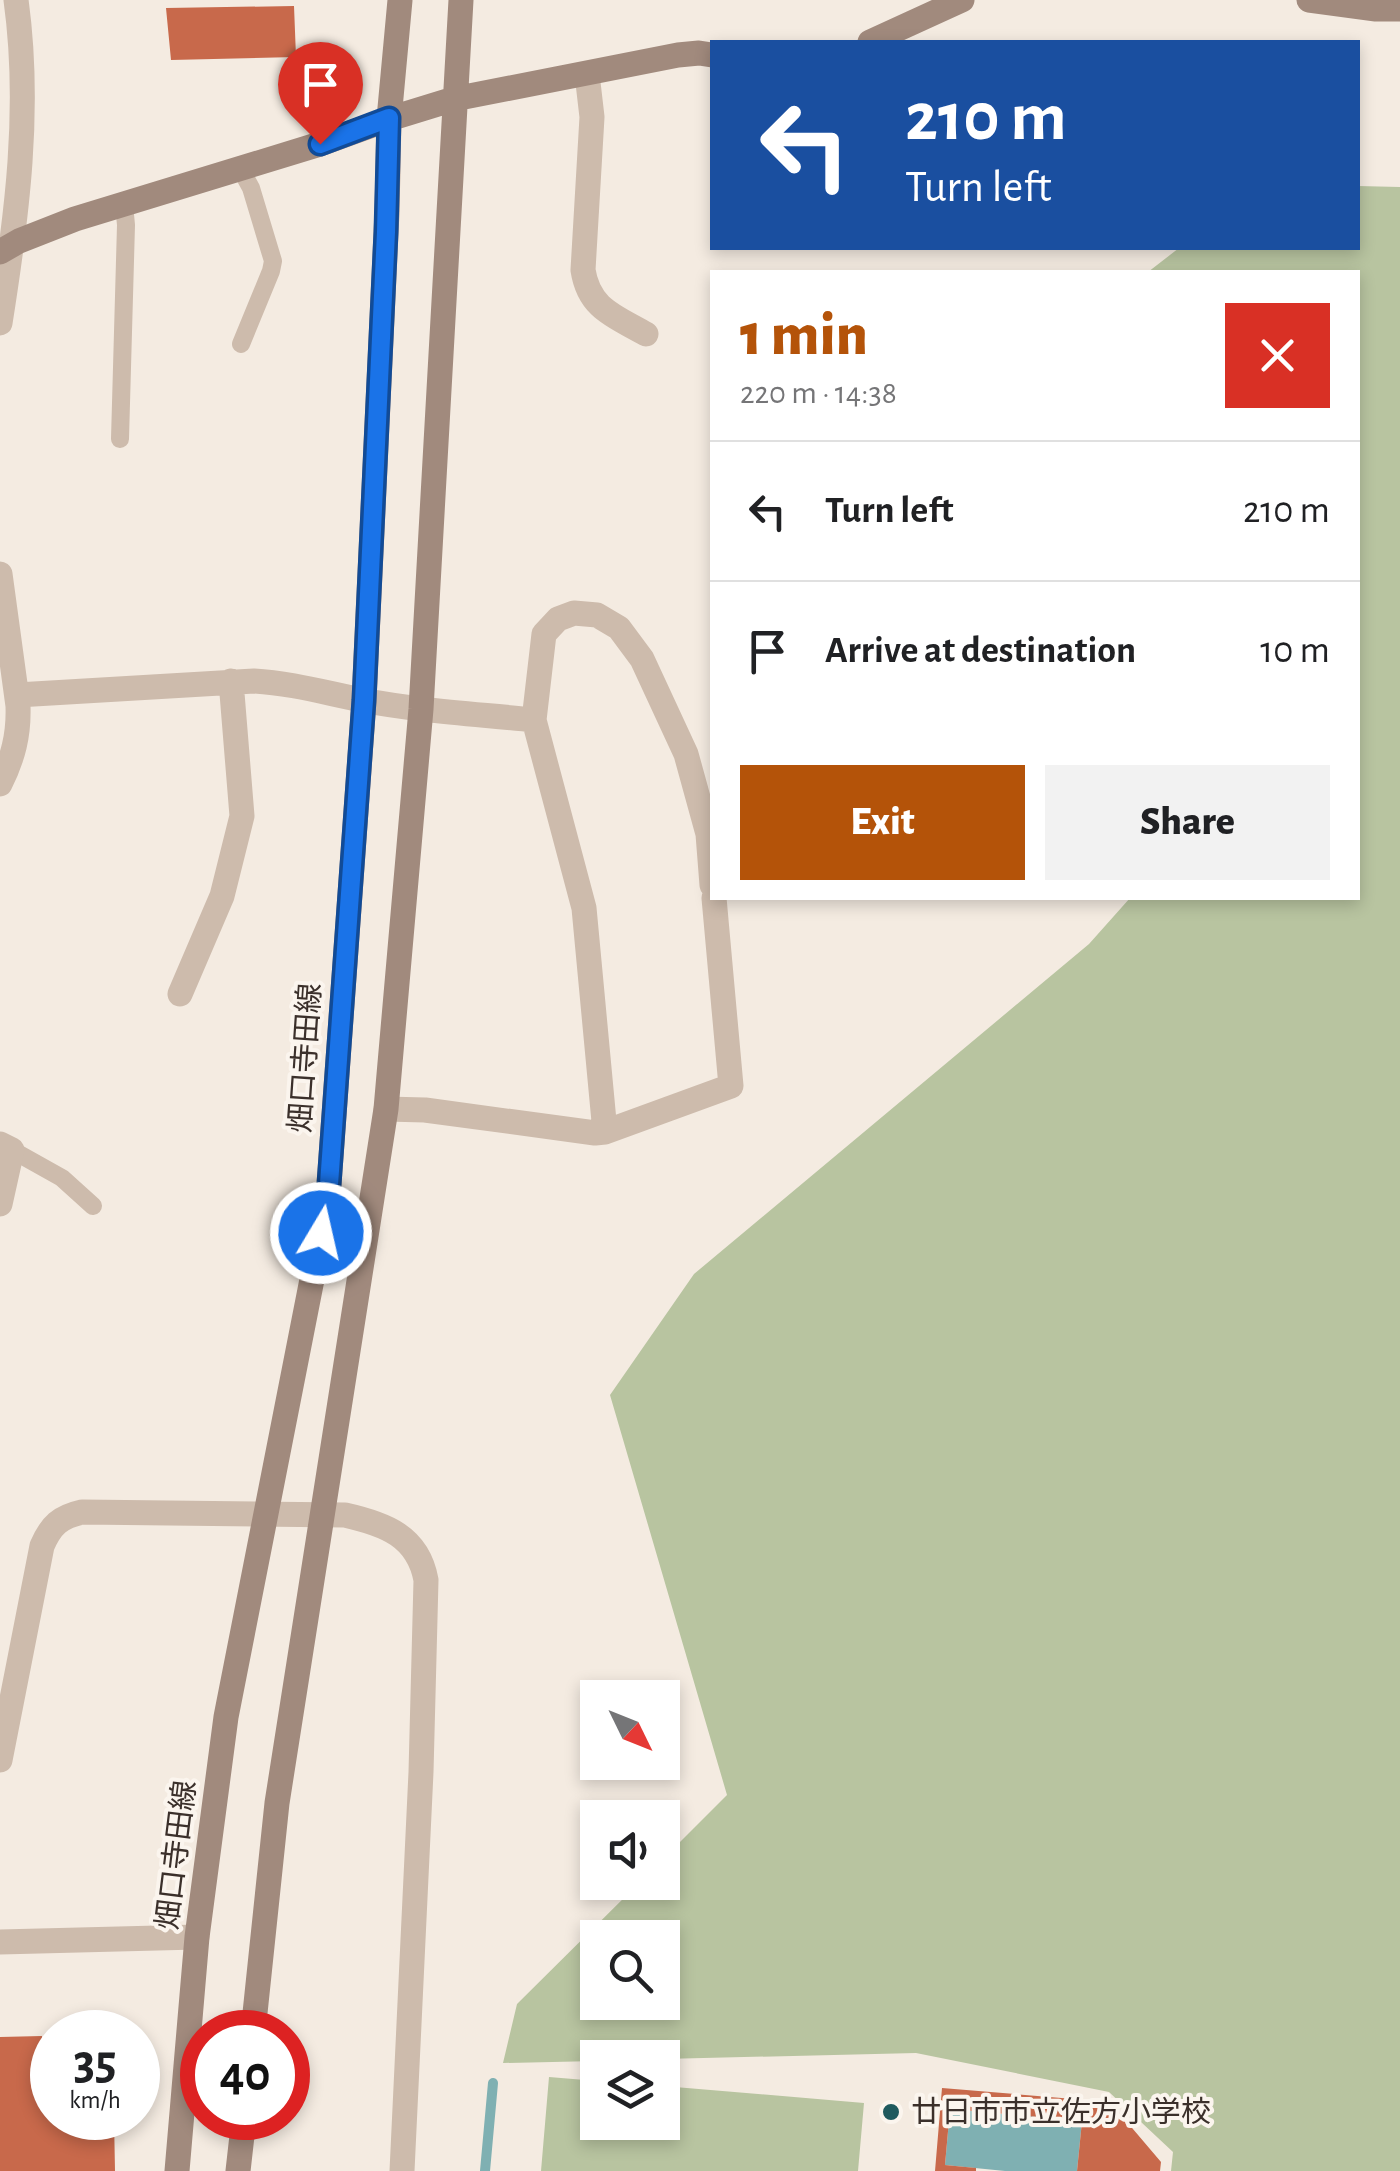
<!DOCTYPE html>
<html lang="en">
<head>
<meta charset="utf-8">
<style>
	body { margin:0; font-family:"Alegreya Sans","Noto Sans JP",sans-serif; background:#f2f2f2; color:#202124; height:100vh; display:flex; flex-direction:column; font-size:38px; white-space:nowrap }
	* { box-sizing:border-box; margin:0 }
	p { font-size:32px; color:#757577 }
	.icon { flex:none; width:55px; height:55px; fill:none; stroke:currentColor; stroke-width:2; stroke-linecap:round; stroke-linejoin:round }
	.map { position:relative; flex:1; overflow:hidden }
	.panel { position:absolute; left:710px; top:270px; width:650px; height:630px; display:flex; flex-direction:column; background:#fff; border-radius:0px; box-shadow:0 5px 15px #0003 }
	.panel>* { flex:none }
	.guide { position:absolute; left:710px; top:40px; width:650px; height:210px; border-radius:0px; box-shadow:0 5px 15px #0003; background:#1a4fa0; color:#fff; overflow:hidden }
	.needle { width:65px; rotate:133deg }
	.buttons { position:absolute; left:580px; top:1680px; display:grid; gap:20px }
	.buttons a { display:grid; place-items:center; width:100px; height:100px; border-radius:0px; background:#fff; box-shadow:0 5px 15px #0003; font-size:50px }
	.speed { position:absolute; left:30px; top:2010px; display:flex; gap:20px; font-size:50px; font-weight:700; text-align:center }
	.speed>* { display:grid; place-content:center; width:130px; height:130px; border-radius:50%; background:#fff; box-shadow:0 5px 15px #0003; line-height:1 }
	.speed small { font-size:25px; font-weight:400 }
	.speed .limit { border:15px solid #d22; background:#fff; color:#111 }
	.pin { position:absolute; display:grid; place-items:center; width:85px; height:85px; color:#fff; margin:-102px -42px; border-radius:50% 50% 50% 0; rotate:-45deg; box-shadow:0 0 10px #0007 }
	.pin .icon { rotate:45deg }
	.me { position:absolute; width:110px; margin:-55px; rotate:9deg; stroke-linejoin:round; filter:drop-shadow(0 0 8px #0008) }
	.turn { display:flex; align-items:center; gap:35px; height:210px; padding:0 30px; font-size:45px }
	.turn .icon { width:130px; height:130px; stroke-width:2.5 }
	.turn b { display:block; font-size:70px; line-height:85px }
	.round { display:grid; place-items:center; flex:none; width:105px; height:105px; border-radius:0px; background:#f2f2f2 }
	.summary { display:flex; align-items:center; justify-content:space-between; height:170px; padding:0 30px }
	h1 { font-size:60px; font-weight:800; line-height:75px; color:#b45309 }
	.button { display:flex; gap:20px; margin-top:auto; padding:20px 30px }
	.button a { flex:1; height:115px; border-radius:0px; background:#b45309; color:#fff; font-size:40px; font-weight:800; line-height:115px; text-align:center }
	.button a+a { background:#f2f2f2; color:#202124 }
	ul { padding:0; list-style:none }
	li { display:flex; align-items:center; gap:30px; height:140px; padding:0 30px; border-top:2px solid #e0e0e0 }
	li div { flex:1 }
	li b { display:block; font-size:38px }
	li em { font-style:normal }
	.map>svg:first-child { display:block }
</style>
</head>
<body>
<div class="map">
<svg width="1400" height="2171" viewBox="0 0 1400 2171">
	<rect width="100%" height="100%" fill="#f4ebe1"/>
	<!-- green -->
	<path fill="#b8c4a0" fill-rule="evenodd" d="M1358,186L1400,187V2171H1171L1173,2152L1109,2092L916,2053L663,2059L598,2058L597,2061L503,2063L517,2004L639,1883L662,1882L663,1859L727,1795L610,1395L694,1274L1089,944L1130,898H1358V272H1148L1179,248H1358ZM598,1938H662V2002H598Z
		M549,2077L597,2081L598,2122H662L663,2086L864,2103L858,2171H541Z"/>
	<!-- water -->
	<path fill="#7fb0b2" d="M950,2109L1082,2121L1077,2171H1005L945,2165Z"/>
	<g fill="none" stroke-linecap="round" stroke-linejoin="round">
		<!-- stream -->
		<path stroke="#7fb0b2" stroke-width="10" d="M485,2171L493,2083"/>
	</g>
	<!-- building -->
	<path fill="#c8694b" d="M294,6L296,57L171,60L166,8Z
		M42,2036V2055H52V2118H114L115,2171H0V2037Z
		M942,2088L1110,2102L1161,2162L1160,2171H1077L1082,2121L950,2109L945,2165L976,2168V2171H935Z"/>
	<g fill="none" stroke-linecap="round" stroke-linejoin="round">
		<!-- lane -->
		<path stroke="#cdbbac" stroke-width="18" d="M240,168L251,188L273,261L271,271L241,344
			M120,439L126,225L124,204
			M12,1150L62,1178L93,1206"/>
		<!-- street -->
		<path stroke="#cdbbac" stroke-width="25" d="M587,74L592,117L583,270C589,309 615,316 646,334
			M0,323C17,216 31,108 16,0
			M0,574L18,706C19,735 13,758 0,784
			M17,695L254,681C291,683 326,693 362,700C419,711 477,714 534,720
			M180,994L222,896L242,816L231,681
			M386,1109L425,1110L595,1133L605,1132L731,1086L714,898
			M605,1132L584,908L534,720L544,634L558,619L574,613L597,615L619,628L642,659L686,754L708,834L712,885
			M0,1144L12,1150L0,1204
			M0,1760L42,1546C51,1525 60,1517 82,1512L345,1515C385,1524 418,1536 426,1580L421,1772L402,2171
			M0,1942L197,1937"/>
		<!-- secondary -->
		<path stroke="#a18a7d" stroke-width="25" d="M1309,0L1376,9H1400
			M870,42L962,0
			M0,252L19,241L75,219L320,144L389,119L454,99L678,55L699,53L712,55
			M253,2032L277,1803L386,1109L421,709L461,0
			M177,2171L197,1937L226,1717L328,1198L364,701L387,212L389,119L400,0
			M238,2171L244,2118"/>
	</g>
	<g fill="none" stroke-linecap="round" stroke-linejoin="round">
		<!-- route casing -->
		<g stroke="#114b97" stroke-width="25">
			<path id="route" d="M320,144L389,118L386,232L364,700L328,1198L321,1233"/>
		</g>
		<!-- route -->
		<use href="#route" stroke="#1a73e8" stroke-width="18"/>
	</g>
	<!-- markers -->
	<circle fill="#1f5a5e" stroke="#fbf5ee" stroke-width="4" cx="891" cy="2112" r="10"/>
	<g text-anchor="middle" stroke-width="8" stroke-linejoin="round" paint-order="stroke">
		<!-- street labels -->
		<g font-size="30" fill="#3b302b" stroke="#fbf5ee">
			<text transform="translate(305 1058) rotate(-86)" y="10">畑口寺田線</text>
			<text transform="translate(176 1855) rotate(-83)" y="10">畑口寺田線</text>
		</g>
		<!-- poi labels -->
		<g font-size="30" fill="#3b302b" stroke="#fbf5ee" text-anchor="start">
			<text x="911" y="2122">廿日市市立佐方小学校</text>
		</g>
	</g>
</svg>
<div class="buttons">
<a><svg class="needle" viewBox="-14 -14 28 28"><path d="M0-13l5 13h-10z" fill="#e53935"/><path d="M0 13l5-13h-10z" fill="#757577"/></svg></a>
<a><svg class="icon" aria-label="sound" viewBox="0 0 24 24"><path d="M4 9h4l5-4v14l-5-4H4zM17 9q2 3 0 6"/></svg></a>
<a><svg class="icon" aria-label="search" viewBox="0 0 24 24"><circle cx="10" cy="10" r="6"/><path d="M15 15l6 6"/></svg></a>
<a><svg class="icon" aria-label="layers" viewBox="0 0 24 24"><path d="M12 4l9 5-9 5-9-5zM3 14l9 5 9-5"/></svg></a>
</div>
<div class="speed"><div>35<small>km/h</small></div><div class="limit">40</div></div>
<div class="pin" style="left:320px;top:144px;background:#d93025"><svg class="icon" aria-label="arrive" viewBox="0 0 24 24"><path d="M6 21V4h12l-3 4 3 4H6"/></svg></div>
<svg class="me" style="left:321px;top:1233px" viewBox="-20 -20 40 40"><circle r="17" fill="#1a73e8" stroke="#fff" stroke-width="3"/><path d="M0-11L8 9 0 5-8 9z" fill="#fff"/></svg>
<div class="guide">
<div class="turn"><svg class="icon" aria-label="left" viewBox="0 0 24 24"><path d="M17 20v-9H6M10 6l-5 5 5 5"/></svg><div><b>210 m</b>Turn left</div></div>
</div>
<section class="panel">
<div class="summary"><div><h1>1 min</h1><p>220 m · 14:38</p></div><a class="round" style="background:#d93025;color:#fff"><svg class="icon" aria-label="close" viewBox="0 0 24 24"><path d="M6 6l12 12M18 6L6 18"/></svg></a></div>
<ul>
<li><svg class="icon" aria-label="left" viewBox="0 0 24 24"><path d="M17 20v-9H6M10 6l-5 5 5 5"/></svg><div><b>Turn left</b></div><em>210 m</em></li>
<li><svg class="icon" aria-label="arrive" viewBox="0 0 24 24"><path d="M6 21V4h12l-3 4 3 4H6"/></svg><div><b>Arrive at destination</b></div><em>10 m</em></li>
</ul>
<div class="button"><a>Exit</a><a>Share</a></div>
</section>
</div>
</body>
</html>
